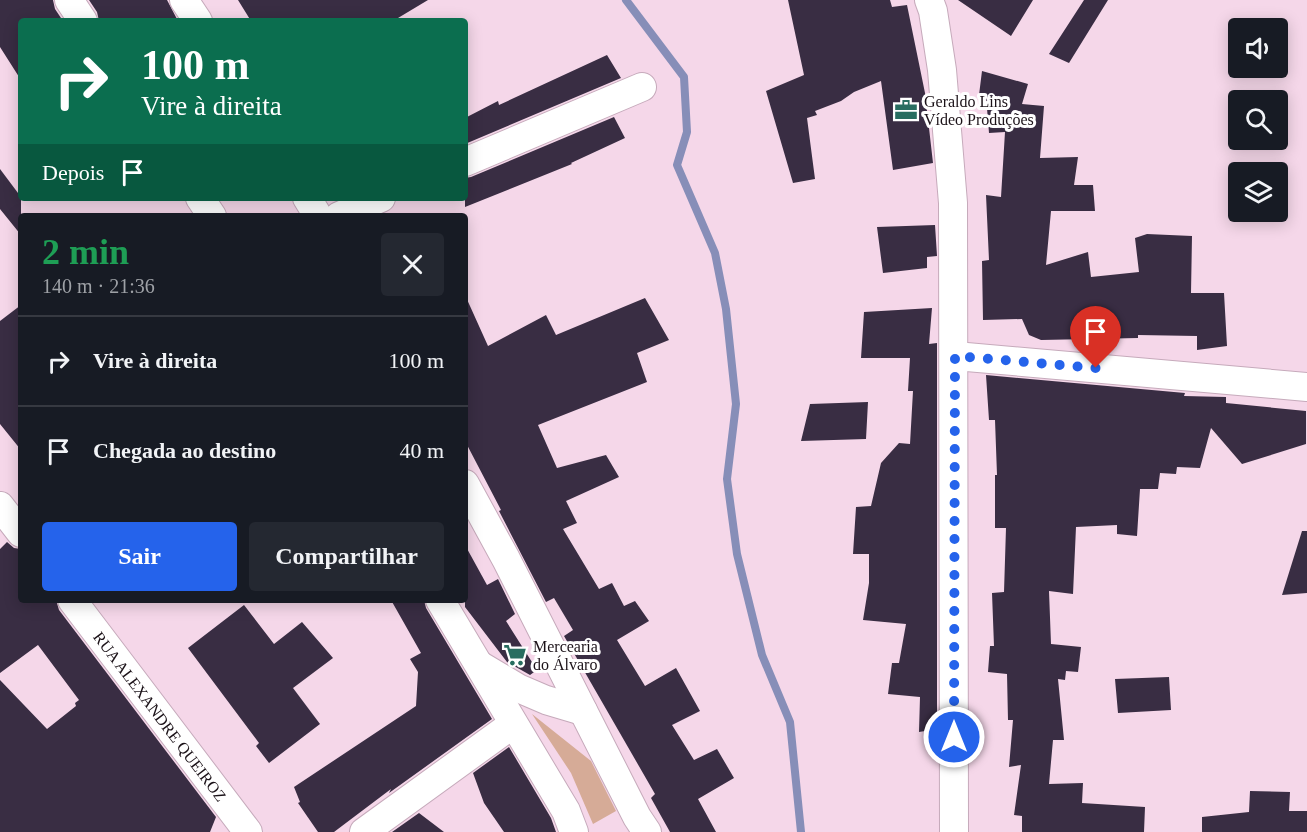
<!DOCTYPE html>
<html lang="pt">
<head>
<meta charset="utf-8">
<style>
	body { margin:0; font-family:"Times New Roman",serif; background:#242831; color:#f1f3f6; height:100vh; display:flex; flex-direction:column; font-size:22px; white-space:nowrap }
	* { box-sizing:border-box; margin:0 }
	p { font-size:20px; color:#9ea1a6 }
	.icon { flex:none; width:33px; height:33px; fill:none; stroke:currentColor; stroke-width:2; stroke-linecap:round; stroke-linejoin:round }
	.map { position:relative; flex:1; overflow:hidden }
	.details { position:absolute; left:18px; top:213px; width:450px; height:390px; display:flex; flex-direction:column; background:#171b24; border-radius:6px; box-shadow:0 3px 15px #0003 }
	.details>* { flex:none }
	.top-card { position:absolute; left:18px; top:18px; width:450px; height:183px; border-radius:6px; box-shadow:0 3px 15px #0003; background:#0b6e4f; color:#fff; overflow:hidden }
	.tools { position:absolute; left:1228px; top:18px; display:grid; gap:12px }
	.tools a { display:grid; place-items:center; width:60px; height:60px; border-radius:6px; background:#171b24; box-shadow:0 3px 15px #0003; font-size:30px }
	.pin { position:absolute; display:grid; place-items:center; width:51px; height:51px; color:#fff; margin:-62px -26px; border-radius:50% 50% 50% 0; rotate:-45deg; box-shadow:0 0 6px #0007 }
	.pin .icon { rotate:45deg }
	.me { position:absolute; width:66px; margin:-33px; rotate:0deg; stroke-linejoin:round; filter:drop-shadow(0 0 4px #0008) }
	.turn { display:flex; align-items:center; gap:21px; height:126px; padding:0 24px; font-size:27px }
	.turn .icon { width:78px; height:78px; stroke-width:2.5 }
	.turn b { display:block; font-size:42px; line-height:51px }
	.then { display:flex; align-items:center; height:57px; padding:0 24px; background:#0003; gap:12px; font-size:22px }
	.round { display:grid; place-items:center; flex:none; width:63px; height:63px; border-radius:6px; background:#242831 }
	.overview { display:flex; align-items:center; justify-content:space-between; height:102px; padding:0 24px }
	h1 { font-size:36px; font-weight:700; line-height:45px; color:#1e9e55 }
	.action { display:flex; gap:12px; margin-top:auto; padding:12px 24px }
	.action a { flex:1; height:69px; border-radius:6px; background:#2563eb; color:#fff; font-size:24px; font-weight:700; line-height:69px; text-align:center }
	.action a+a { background:#242831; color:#f1f3f6 }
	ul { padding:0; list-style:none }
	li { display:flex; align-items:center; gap:18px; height:90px; padding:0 24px; border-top:2px solid #363941 }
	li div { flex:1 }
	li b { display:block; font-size:22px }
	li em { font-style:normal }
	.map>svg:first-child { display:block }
</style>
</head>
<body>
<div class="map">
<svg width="1307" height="832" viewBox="0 0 1307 832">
	<rect width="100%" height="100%" fill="#f5d7e9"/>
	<!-- green -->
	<path fill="#d6ab97" d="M532,714L591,761L616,811L593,824L571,773Z"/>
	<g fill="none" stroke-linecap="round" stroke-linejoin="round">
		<!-- stream -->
		<path stroke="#878eb8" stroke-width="8" d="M626,0L684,77L687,132L677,165L715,253L726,309L736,404L727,479L737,554L762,655L790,722L801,832"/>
	</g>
	<!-- building -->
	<path fill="#392d43" d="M0,0H53L55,9L63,21H21V80L0,47Z
		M89,0H167L178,21H99L97,12Z
		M238,0H428L393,21H251Z
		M788,0H890L892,7L907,5L925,93L933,163L893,170L881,81L854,92L841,101L815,111L817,115L807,118L815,179L793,183L766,91L804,75Z
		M958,0H1033L1011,36Z
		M1084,0H1108L1069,63L1049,54Z
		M607,55L621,78L465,144V118L498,101L499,105Z
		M982,71L1028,84L1022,104L1044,106L1040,158L1078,157L1074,185H1093L1095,211H1051L1046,265L1088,252L1091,277L1139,272L1135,238L1147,234L1192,236L1191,293H1224L1227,346L1197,350V336L1138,335V338L1041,340L1029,335L1022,319L983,320L982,261L989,260L986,195L1001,197L1005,132L989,133L986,96L979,95Z
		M614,117L625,138L571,163L572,164L465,207V178L471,177Z
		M0,169L21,197V235L0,209Z
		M935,225L937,256L927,257V268L883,273L877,227Z
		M465,295L488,346L546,315L556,335L645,298L669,340L637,353L647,382L538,425L557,468L606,455L619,477L566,501L577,523L563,529L599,589L612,583L624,606L635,601L649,621L617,640L645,686L676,668L700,711L672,725L694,760L717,749L734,778L698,799L716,832H670L651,798L655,794L564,636L573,630L554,598L546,602L499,511L501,510L465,441Z
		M21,305V450L0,424V321Z
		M932,308L929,344L937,343V729L919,732L920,697L888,694L892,663H899L906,624L863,620L869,583V554H853L856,507L871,506L881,463L899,443L910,444L913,391H908L910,358H861L864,312Z
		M986,375L1185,393L1184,396L1226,397V403L1306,411V444L1242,464L1211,428L1200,468L1177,467L1176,474L1160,473L1158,489H1140L1137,536L1117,534V525L1076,527L1073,594L1049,591L1051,644L1081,647L1078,672L1066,671L1065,680L1058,679L1064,740H1053L1049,784L1083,783L1082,803L1145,807L1144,832H1022V816L1014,815L1021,765L1009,767L1013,720H1008L1007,674L988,672L990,646H994L992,593L1004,592L1006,528H995V475H997L995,420H989Z
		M868,402L866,439L801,441L810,404Z
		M1302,531H1307V593L1282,595Z
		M7,542L14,548L21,549V600H56L59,610L216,817L210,832H0V680L47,729L76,706L75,703L79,700L38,645L0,673V549Z
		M465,545L487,585L498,579L515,614L506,621L537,670L530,675L507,662L465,607Z
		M391,600H424L426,608L492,719L389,793L391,789L334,832H318L298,803L300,802L294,787L416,706L418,672L410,659L421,653Z
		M244,605L274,644L302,622L333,658L293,688L320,724L269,763L256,746L259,743L188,648Z
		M1169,677L1171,710L1118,713L1115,679Z
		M509,747L551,818L556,832H504L484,803L473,773Z
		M1250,791L1290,792L1289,811H1307V832H1202V817L1249,812Z
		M419,813L444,832H392Z"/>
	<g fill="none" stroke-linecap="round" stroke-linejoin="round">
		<!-- minor casing -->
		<g stroke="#c6aabb" stroke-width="30">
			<g id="minor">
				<path d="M69,0L83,21"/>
				<path d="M184,0L198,21"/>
				<path d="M929,0L933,11L942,70L953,203L954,832"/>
				<path d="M465,162L642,87"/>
				<path d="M200,198L212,216"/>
				<path d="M307,198L318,216"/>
				<path d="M339,216L381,198"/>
				<path d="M955,356L1307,387"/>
				<path d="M465,484L506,559L637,817L647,832"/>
				<path d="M0,506L21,533"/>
				<path id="s1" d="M72,600L248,832"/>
				<path d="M440,600L566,811L574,832"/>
				<path d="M481,666L518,688L546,700L583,711"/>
				<path d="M364,832L513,724"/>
			</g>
		</g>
		<!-- minor -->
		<use href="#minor" stroke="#fff" stroke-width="28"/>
	</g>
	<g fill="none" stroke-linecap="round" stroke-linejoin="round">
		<!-- route -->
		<path stroke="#2563eb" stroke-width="10" stroke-dasharray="0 18" d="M954,737L955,356L1096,368"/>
	</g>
	<!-- icons -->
	<defs>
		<g id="office-bare" transform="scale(1.8)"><path d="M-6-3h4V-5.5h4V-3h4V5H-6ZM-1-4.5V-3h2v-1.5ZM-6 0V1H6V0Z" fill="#286d60" stroke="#fff" stroke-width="2.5" paint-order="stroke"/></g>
		<g id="supermarket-bare" transform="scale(1.8)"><path d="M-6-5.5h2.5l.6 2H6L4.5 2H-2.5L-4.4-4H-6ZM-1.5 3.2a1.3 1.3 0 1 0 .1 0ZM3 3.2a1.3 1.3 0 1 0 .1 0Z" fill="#286d60" stroke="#fff" stroke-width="2.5" paint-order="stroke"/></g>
	</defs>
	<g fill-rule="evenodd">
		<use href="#office-bare" x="906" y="110"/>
		<use href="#supermarket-bare" x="515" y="655"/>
	</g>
	<g text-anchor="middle" stroke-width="6" stroke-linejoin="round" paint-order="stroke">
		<!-- poi labels -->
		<g font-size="16" fill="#1b1218" stroke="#fff" text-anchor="start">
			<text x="924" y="107">Geraldo Lins<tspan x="924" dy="18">Vídeo Produções</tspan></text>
			<text x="533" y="652">Mercearia<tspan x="533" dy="18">do Álvaro</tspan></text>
		</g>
		<!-- street labels -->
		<g font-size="16" fill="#1b1218" stroke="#fff">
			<text dy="6" stroke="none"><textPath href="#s1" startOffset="146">RUA ALEXANDRE QUEIROZ</textPath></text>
		</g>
	</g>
</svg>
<div class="tools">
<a><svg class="icon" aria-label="sound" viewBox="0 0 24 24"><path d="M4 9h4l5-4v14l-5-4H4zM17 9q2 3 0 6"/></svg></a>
<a><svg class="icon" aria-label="search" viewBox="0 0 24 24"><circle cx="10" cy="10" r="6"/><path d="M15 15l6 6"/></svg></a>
<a><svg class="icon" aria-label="layers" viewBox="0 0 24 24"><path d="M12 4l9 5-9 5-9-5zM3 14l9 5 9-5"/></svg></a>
</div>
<div class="pin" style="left:1096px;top:368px;background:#d93025"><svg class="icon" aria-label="arrive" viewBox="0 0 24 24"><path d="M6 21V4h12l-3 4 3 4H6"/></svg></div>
<svg class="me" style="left:954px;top:737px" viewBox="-20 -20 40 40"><circle r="17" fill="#2563eb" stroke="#fff" stroke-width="3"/><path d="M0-11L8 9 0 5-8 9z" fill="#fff"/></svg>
<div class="top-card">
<div class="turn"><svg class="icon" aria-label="right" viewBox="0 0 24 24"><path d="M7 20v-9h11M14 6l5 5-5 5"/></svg><div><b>100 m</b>Vire à direita</div></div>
<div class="then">Depois<svg class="icon" aria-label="arrive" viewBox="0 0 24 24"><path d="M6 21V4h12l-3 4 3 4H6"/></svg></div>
</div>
<section class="details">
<div class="overview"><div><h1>2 min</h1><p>140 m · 21:36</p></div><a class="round"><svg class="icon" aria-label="close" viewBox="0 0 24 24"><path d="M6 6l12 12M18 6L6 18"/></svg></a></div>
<ul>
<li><svg class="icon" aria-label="right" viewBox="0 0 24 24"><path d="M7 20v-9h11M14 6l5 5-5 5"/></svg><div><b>Vire à direita</b></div><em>100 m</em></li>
<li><svg class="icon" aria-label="arrive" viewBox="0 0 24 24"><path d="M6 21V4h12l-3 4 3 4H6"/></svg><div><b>Chegada ao destino</b></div><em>40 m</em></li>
</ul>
<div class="action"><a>Sair</a><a>Compartilhar</a></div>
</section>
</div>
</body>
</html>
